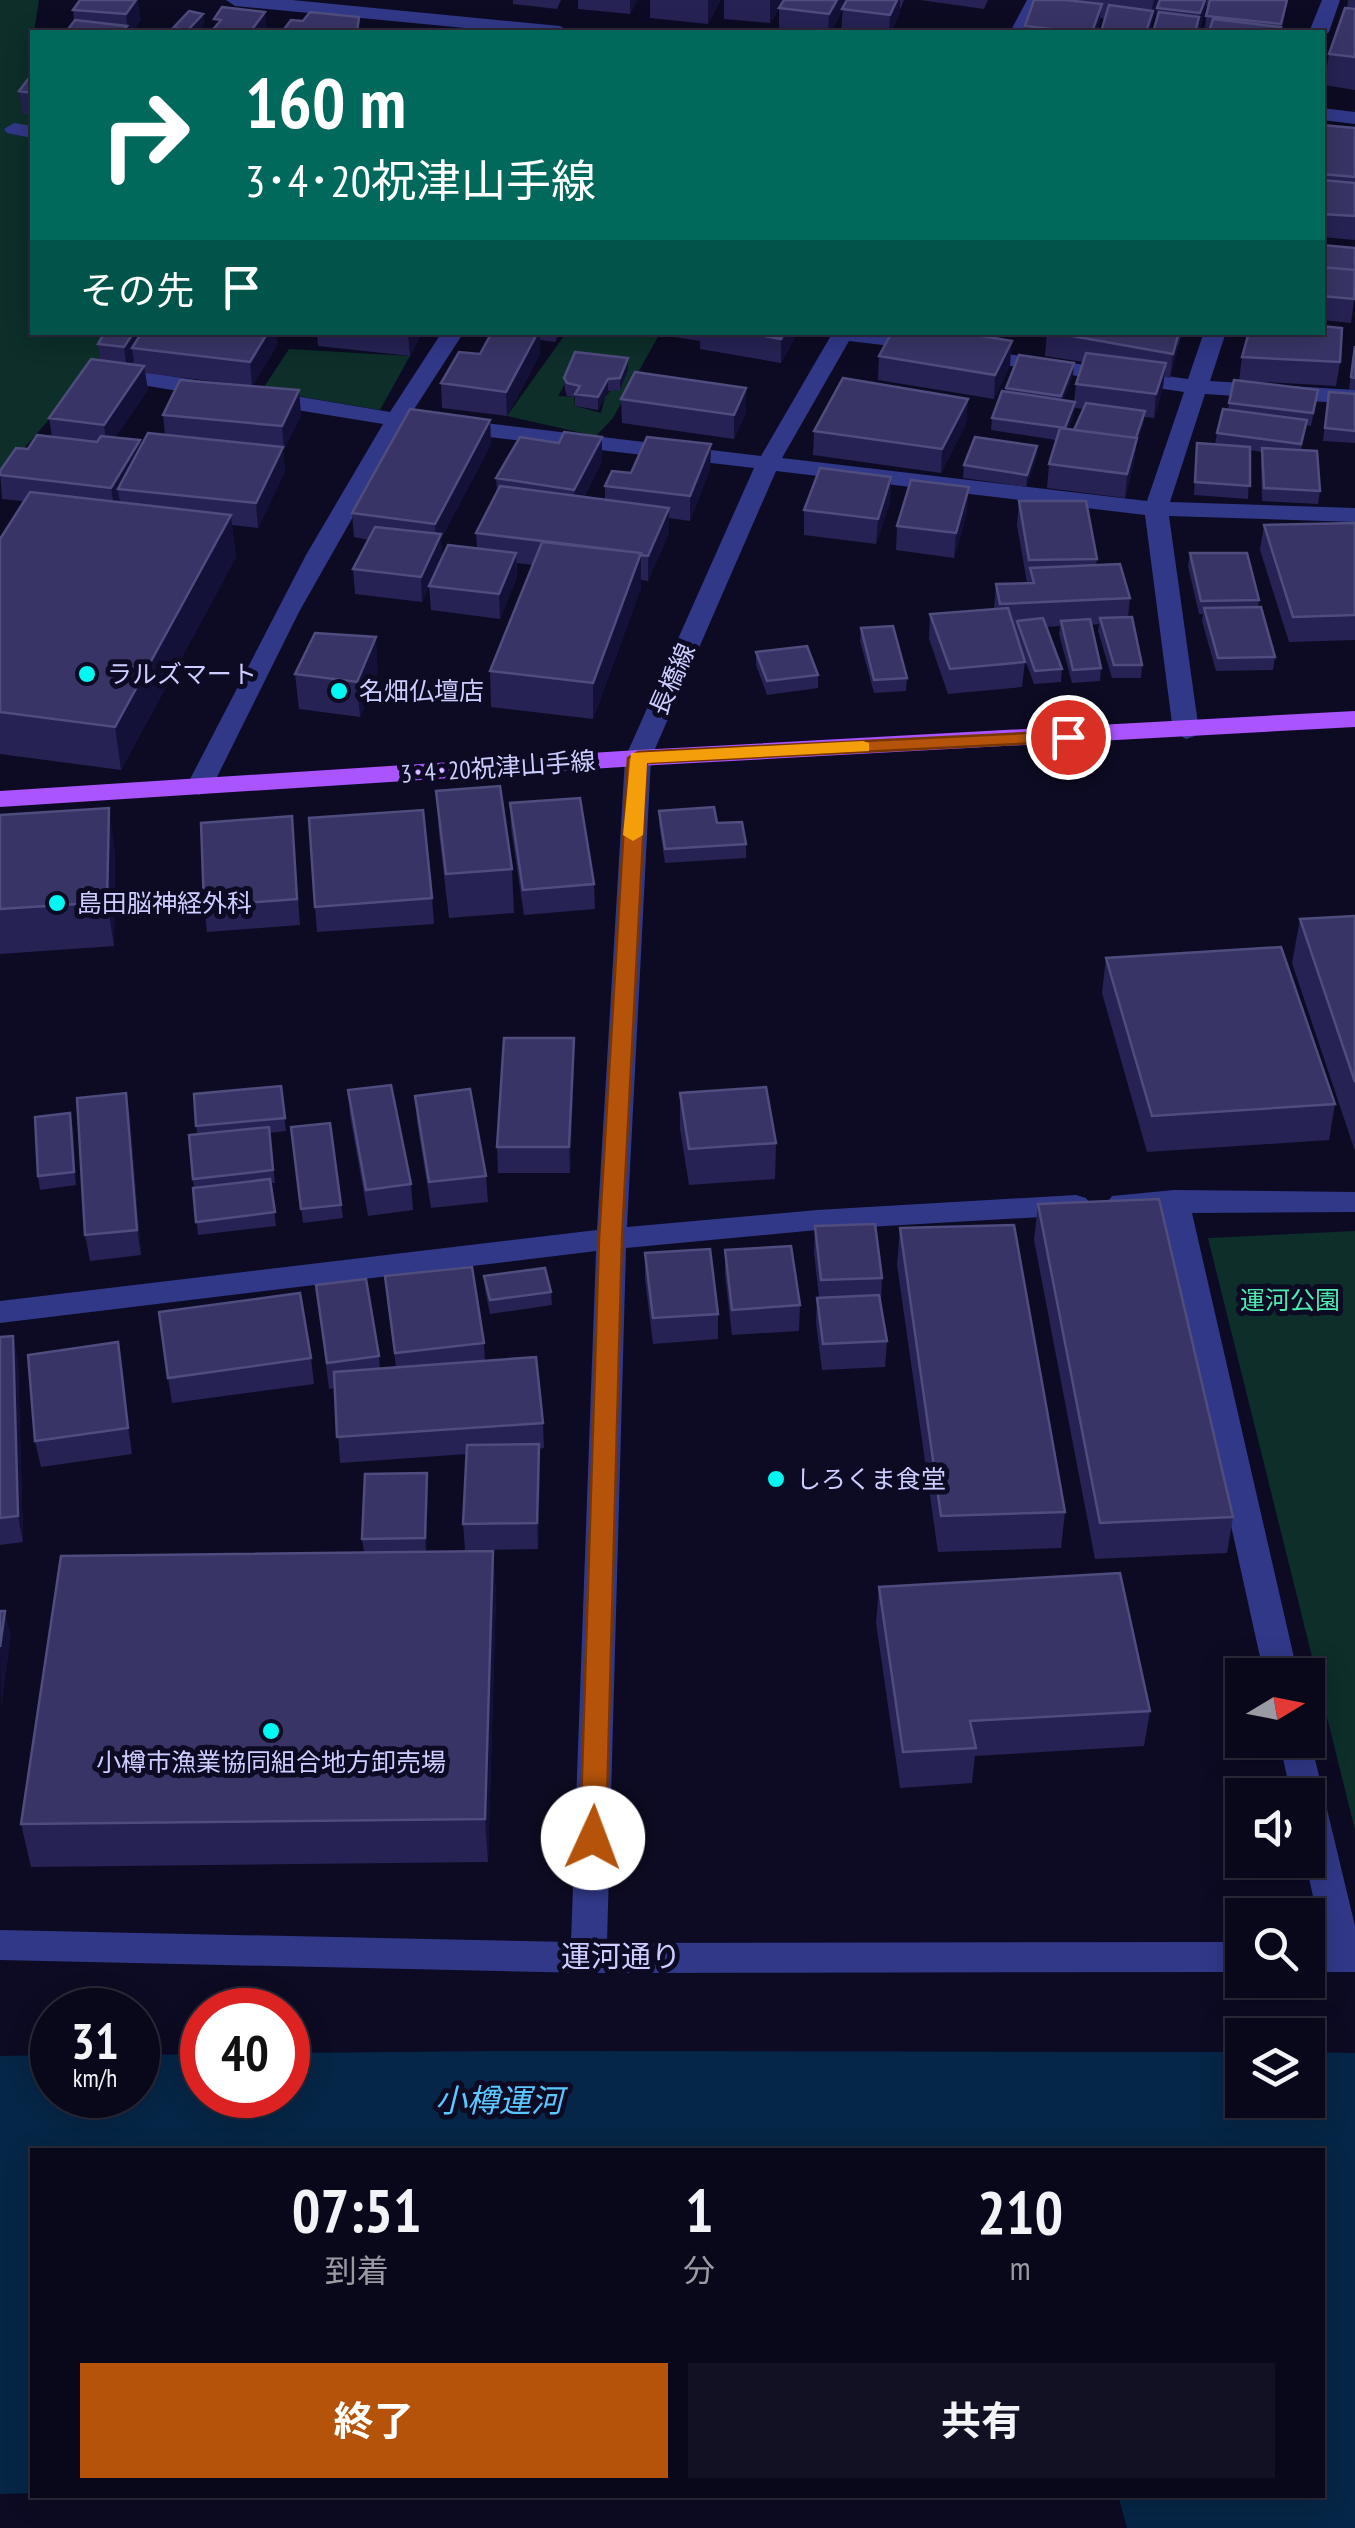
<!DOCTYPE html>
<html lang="ja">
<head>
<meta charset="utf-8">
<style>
	body { margin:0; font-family:"PT Sans Narrow","Noto Sans JP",sans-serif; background:#121123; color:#f1f3f6; height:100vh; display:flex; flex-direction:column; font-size:38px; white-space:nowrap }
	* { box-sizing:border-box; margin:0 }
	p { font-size:32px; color:#999aa2 }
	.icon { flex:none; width:55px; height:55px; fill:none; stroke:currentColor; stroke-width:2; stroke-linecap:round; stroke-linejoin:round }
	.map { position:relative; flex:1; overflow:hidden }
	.side { position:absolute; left:30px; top:2148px; width:1295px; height:350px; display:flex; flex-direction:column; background:#09081a; border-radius:0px; box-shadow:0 5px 25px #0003,0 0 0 2px #292939 }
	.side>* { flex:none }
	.hud { position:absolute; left:30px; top:30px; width:1295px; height:305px; border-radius:0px; box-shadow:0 5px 25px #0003,0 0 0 2px #292939; background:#00695c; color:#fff; overflow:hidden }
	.needle { width:65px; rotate:80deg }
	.controls { position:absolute; left:1225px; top:1658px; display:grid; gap:20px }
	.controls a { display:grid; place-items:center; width:100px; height:100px; border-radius:0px; background:#09081a; box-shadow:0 5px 25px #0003,0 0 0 2px #292939; font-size:50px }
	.speed { position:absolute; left:30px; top:1988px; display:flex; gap:20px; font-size:50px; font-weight:700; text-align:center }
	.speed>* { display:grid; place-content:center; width:130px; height:130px; border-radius:50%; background:#09081a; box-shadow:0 5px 25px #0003,0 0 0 2px #292939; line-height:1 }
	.speed small { font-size:25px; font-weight:400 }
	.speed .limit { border:15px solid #d22; background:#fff; color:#111 }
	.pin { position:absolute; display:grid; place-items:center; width:85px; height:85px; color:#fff; margin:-42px; border:5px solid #fff; border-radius:50%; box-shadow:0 2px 10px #0007 }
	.me { position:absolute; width:110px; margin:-55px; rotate:2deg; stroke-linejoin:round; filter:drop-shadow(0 0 8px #0008) }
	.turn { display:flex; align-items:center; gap:35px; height:210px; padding:0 50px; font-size:45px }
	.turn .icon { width:130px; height:130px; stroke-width:2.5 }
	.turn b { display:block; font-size:70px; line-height:85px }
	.then { display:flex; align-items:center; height:95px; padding:0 50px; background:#0003; gap:20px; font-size:38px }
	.eta { display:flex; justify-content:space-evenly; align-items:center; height:170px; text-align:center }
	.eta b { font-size:60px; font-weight:700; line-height:70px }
	.button { display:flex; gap:20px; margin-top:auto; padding:20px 50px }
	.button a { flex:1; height:115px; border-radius:0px; background:#b45309; color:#fff; font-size:40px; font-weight:700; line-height:115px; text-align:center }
	.button a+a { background:#121123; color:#f1f3f6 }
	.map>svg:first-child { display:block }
</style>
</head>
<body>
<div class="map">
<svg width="1355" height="2528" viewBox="0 0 1355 2528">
	<rect width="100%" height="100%" fill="#0c0b23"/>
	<!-- green -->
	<path fill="#0d2e29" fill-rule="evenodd" d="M0,0H39L30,57L32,332L136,333L131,344L86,377L0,476Z
		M566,333H660L613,418L596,436L507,416ZM576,365L627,370L605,397L601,413L575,406L574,397L558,396Z
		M289,349L410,356L380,410L262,390Z
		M1355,1231V1830L1208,1238Z"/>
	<!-- water -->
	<path fill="#062647" d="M498,2051L1242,2052V2100H1308V2052L1355,2053V2528H1127L1118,2495H1322V2150H32V2493L0,2494V2056L52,2055V2095H138V2055L202,2054V2095H288V2053Z"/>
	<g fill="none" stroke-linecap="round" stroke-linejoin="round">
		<!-- minor -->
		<path fill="#313888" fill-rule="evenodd" d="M226,0H292L560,26L570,32H507L235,6Z
			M1027,0H1045L1028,32H1010Z
			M1322,0H1340L1329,32L1322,37V32H1309Z
			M1322,108L1355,112V124L1322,120Z
			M14,123L32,126V138L7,133L4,129Z
			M442,332H464L411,414L761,456L833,332H877L925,339L933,341L936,346L933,351L849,341L782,458L1147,501L1184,392L971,360L960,353L963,348L1188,379L1204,332H1226L1210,381L1355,390V404L1205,394L1170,502L1355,508V522L1169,516L1199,731L1195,736L1186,739L1173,731L1145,515L776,471L651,758L627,1227L817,1210L1076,1195L1086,1198L1091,1205L1086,1212L1076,1215L817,1230L626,1248L607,1943L1242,1942V1972L589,1973L0,1960V1930L571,1942L596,1251L0,1323V1301L597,1230L625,758L754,468L404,427L299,612L212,787L199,795L186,787L306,555L383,424L260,404L249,397L260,390L390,412Z
			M119,368L215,383L226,390L215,397L111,380L108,375L111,370Z
			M1174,1190L1355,1192V1212L1192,1213L1298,1675H1264L1162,1213L1112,1210L1107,1203L1112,1196Z
			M1308,1730L1355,1926V1972H1308V1942H1323L1305,1860L1308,1795H1291L1279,1740H1308Z"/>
		<!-- major -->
		<path fill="#aa54ff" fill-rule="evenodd" d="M1355,711V727L638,766L0,807V791L638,750Z"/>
	</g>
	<!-- wall -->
	<path fill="#262253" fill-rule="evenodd" d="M80,0L141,20L131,32L74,22L73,10Z
		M513,0H561L557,9L513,4Z
		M578,0H637L630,14L578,9Z
		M650,0H720L708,24L650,18Z
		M724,0H784L770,23L724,19Z
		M784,0H904L891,32H841L843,8L831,32H796L779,30V8Z
		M920,0H988L984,9Z
		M1034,0H1158V6L1160,0H1287L1282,32H1204L1208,6H1206L1199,32H1153L1157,10L1105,19L1100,18L1098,32H1024L1025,26Z
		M1348,0H1355V90L1324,85L1329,54L1347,8Z
		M203,14L204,25L198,32H173V28Z
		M32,74V115L23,114L19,91Z
		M1322,125L1355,128V240L1322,237Z
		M1322,245L1355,293L1351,323L1322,320Z
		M134,332L136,343L276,337L277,345L252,386L145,373L148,390L115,437L140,440L141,446L165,435L163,415L299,390L301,415L283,450L285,471L258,528L232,525L236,557L121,770L0,754V539L23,501L2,499L0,471L28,449L52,437L49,418L100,360L98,344Z
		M317,332H422L410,356L318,346Z
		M492,332H560L555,342L540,340V354L507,416L442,408L441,383L480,354Z
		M675,332H798L781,363L700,349V341L675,337Z
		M892,332H1002L998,339L1010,365L994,399L878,380L879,356Z
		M1047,332H1182L1170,378L1164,377L1163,387L1154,418L1144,417L1136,446L1134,462L1125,498L1047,488L1049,464L1056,440L991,430L992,418L1006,392V388L1073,375L1063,400L1074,402L1076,384L1083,362L1045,356ZM1075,408L1083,409L1074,430L1068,429Z
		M1355,346V390H1349L1353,359Z
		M1242,357L1340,362L1336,386L1245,381L1318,390L1311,426L1306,425L1301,450L1320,491L1318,504L1262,501L1261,461L1262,452L1250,450L1248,499L1194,495L1197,443L1215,444L1217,433L1228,409L1234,380L1239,381Z
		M628,370L620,390L608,391L598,410L575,406V397L567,396L565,390L564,378Z
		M746,388V412L734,439L622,423L621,399Z
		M1329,392L1355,394V443L1323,441Z
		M968,399L966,424L941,473L813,455L814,431Z
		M490,420L491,444L441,539L442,556L477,548L476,533L497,491L496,478L559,443L602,437V461L584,497L605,499V486L631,473L711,444L710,469L690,521L669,518V532L648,581L641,580V588L593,719L491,707L490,671L533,565L517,563V577L500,619L431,610L429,587L422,602L355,594L353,569L369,540L354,537L352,513Z
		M1037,446L1036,459L1026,487L963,478L964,465Z
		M891,477L890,502L876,544L804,535V510Z
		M1019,501L1097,559L1096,565L1130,598L1128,617L1142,665L1141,678H1112L1098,631L1099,624L1091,625L1101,668L1100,681L1072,683L1059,634L1060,626L1046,627L1062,669L1061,682L1034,684L1016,635L1025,662L1022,687L948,694L929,639L930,614L994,609L996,584L1027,583L1017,525Z
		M967,512L954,558L896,550L897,526Z
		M1355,523V640L1289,642L1260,550L1264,525Z
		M1190,553L1259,600L1258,607L1275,657L1273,670L1216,671L1202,621L1203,614H1199L1188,566Z
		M861,628L907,678L906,691L874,693L860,641Z
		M756,652L818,675V688L767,695L756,665Z
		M378,672L360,717L299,709L295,674Z
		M436,791L512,869L514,913L449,918L439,834Z
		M510,803L594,884L595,909L524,915L511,828Z
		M659,811L746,844V858L665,863L659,824Z
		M0,815L115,852L114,946L0,954Z
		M292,816L300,925L207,932L204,906Z
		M432,898L434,924L317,932L315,907Z
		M1355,916V1151L1292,963L1300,919Z
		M1106,958L1335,1104L1329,1140L1147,1152L1102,993Z
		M574,1038V1064L570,1173H498L497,1147Z
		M281,1086L286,1131L269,1133L275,1183H271L276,1226L198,1235L189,1135L197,1134L194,1094Z
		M348,1090L411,1184L413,1210L368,1216L350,1116Z
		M680,1093L776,1143L775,1179L689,1185L680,1129Z
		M415,1096L486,1176L488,1202L431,1208L417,1122Z
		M130,1118L141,1255L90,1261L85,1235Z
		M330,1123L343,1218L303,1223L291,1127Z
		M73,1127L76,1185L40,1190L38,1176Z
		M1038,1204L1233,1517L1227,1553L1095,1559L1034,1240Z
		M815,1226L882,1278L881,1303L887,1341L885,1367L822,1370L816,1323L817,1298H819L814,1252Z
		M900,1228L1065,1512L1061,1548L938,1552L897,1265Z
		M725,1250L800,1305L799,1331L732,1335L725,1275Z
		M645,1253L718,1314V1339L653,1344L645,1279Z
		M385,1276L484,1343L485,1361L543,1423L544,1448L539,1449L540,1470L538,1549L465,1550L463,1524L467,1454L340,1463L335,1388L329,1389L316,1285L379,1356L380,1369L396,1368Z
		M484,1276L551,1292L552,1305L490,1314L485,1290Z
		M13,1336L18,1362L23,1542L0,1545V1337Z
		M118,1342L132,1454L41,1467L35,1441Z
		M311,1358L314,1384L172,1403L168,1378Z
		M428,1486L426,1551H493L496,1595L488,1862L31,1867L21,1824L364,1552L362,1539Z
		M879,1587L1150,1711L1144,1746L975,1756L972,1783L900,1788L876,1623Z"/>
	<!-- shaded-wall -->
	<path fill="#141138" d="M136,0H138L141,20L131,32H122L127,26L126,14Z
		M630,0H637L630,14Z
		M709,0H720L708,24V1Z
		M771,0H784L770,23V1Z
		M837,0H849L841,10V14L831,32H828L829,14Z
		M897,0H900V14L891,32H889L890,15Z
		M1154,0H1158L1157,8L1152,23L1151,32H1146Z
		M1205,0H1207L1205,13L1198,32L1200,13Z
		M1287,0L1284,22L1282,32H1279Z
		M1102,4L1098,32H1092Z
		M265,12L267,32H250Z
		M203,14L204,25L198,32H188V30Z
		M134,332L136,349L132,348L134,361L127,371L124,347Z
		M268,332H279L276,337L277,345L252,386L250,362Z
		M408,332H422L410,356Z
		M538,332H540V354L507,416L506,392Z
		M785,332H798L781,363V339Z
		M990,332H1002L989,354Z
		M1179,332L1177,352L1170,378L1173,354Z
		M1012,341L1010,365L994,399L995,375Z
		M628,358V370L620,390V378Z
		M1074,363L1073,375L1060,408L1061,396Z
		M1166,363L1163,387L1154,418L1156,394Z
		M144,366L148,390L107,449L104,425Z
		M608,379V391L598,410V397Z
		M746,388V412L734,439V415Z
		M299,390L301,415L284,450L282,426Z
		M968,399L966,424L941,473L942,449Z
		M1075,402L1074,415L1064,441L1065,428Z
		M1145,411L1144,423L1136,446L1134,462L1125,498L1127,474L1136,438Z
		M490,420L491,444L441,539L443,558L422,602L421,577L436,545L435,524Z
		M602,437V461L575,514L574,490Z
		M140,440L143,464L118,489L120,503L115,512L111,488Z
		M711,444L710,469L690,521V496Z
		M1037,446L1036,459L1026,487L1027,475Z
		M283,447L285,471L258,528L256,503Z
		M891,477L890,502L876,544L878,519Z
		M969,487L967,512L954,558L956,533Z
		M669,508V532L648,581V556Z
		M231,515L236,557L121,770L115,727Z
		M516,553L517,577L500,619L499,594Z
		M641,553V588L593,719V683Z
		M376,637L378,672L360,717L357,682Z
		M109,808L115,852L114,946L107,902Z
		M574,1038V1064L570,1173L569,1147Z
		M126,1093L130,1118L141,1255L137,1230Z
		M70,1113L73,1127L76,1185L74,1172Z
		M13,1336L18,1362L23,1542L18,1516Z
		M118,1342L123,1368L132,1454L128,1428Z
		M539,1444L540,1470L538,1549L537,1523Z
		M427,1473L428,1486L426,1551L425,1538Z
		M493,1551L496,1595L488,1862L485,1819Z
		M5,1611L11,1636L1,1709L0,1647Z"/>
	<!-- building -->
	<path fill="#383465" stroke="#4f4c7e" stroke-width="2.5" d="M80,0H136L126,14L73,10Z
		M784,0H837L829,14L779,8Z
		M847,0H897L890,15L842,9Z
		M1034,0H1065L1102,4L1092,32H1078L1025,26Z
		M1160,0H1205L1200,13L1157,8Z
		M1210,0H1287L1281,24L1206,16Z
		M1109,5L1153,11L1146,32H1101Z
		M222,7L265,12L250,32H211L221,20L214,19Z
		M1345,8L1355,9V57L1329,54Z
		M189,11L203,14L188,30L173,28Z
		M310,12L359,17L357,32H282L291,20L303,21Z
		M1159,12L1199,17L1195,32H1153Z
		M1213,19L1281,27L1279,32H1209Z
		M75,20L127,26L122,32H66Z
		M32,74V93L19,91Z
		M1322,125L1355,128V177L1322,174Z
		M1322,180L1355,183V216L1322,214Z
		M1322,245L1355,248V270L1322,267Z
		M1322,267L1355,270L1354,299L1322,296Z
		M1322,326L1342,328L1340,362L1242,357L1249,332H1322Z
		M105,332H134L124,347L98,344Z
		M142,332H268L250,362L132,348Z
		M492,332H538L506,392L441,383L459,352L480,354Z
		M744,332H785L781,339Z
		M892,332H958L1012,341L995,375L879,356Z
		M1050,332H1179L1173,354Z
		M1355,346V378L1351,377Z
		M575,352L628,358L620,378L608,379L598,397L575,394L580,386L567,383L564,378Z
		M1086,353L1166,363L1156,394L1076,384Z
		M1019,355L1074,363L1061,396L1006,388Z
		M91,359L144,366L104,425L49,418Z
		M635,372L746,388L734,415L621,399Z
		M843,378L968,399L942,449L814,431Z
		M180,380L299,390L282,426L163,415Z
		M1234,380L1318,390L1313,413L1229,403Z
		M1002,391L1075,402L1065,428L992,418Z
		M1329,392L1355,394V431L1325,428Z
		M1086,403L1145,411L1136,438L1074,430Z
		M410,409L490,420L435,524L352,513Z
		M1223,409L1307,420L1301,444L1217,433Z
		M1060,428L1137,438L1127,474L1049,464Z
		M564,432L602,437L574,490L496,478L520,437L559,443Z
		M148,433L283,447L256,503L118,489Z
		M37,435L97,442L101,436L140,440L111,488L0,475V471L16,448L28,449Z
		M647,437L711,444L690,496L605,486L612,471L631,473Z
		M975,437L1037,446L1027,475L964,465Z
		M1197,443L1250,447V486L1195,482Z
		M1262,448L1317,451L1320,491L1264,488Z
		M820,468L891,477L878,519L804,510Z
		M911,480L969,487L956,533L897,526Z
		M500,486L669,508L648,556L640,555L641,553L476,533Z
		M30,492L231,515L115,727L0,712V539Z
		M1019,501H1086L1097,559L1029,560Z
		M1355,523V615L1293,617L1264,525Z
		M375,527L441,534L421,577L353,569Z
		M542,542L641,553L593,683L490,671Z
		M448,545L516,553L499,594L429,586Z
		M1190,553H1247L1259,600L1201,601Z
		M1120,564L1130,598L1000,604L996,584L1034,583L1030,568Z
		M1261,607L1275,657L1218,658L1204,608Z
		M1008,608L1025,662L950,669L930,614Z
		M1132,617L1142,665H1114L1100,618Z
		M1043,618L1062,669L1035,671L1017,621Z
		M1090,619L1101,668L1073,670L1061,621Z
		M893,626L907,678L874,680L861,628Z
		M315,633L376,637L357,682L295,674Z
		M807,646L818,675L767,681L756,652Z
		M500,786L512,869L446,874L436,791Z
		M580,798L594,884L523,890L510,803Z
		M714,807L717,823L742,822L746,844L665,849L659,811Z
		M109,808L107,902L0,909V815Z
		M423,810L432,898L315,907L309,818Z
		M292,816L297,899L204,906L201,823Z
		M1355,916V1082L1300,919Z
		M1281,947L1335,1104L1152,1116L1106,958Z
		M504,1038H574L569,1147H497Z
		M391,1085L411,1184L366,1190L348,1090Z
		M281,1086L285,1118L196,1126L194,1094Z
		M766,1087L776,1143L689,1149L680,1093Z
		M470,1089L486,1176L429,1182L415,1096Z
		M126,1093L137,1230L85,1235L77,1098Z
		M70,1113L74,1172L38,1176L35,1117Z
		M330,1123L341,1205L301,1209L291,1127Z
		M269,1127L273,1170L193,1179L189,1135Z
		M270,1179L275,1212L196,1222L193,1188Z
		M1159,1199L1233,1517L1100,1523L1038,1204Z
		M875,1224L882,1278L821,1280L815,1226Z
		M1014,1225L1065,1512L941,1516L900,1228Z
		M791,1246L800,1305L732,1310L725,1250Z
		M710,1249L718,1314L653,1318L645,1253Z
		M472,1267L484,1343L395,1353L385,1276Z
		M545,1268L551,1292L490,1300L484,1276Z
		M366,1279L379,1356L327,1363L316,1285Z
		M300,1293L311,1358L168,1378L159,1312Z
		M879,1295L887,1341L823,1344L817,1298Z
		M13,1336L18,1516L0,1518V1337Z
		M118,1342L128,1428L35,1441L28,1355Z
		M536,1357L543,1423L337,1437L334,1372Z
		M539,1444L537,1523L463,1524L467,1445Z
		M427,1473L425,1538L362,1539L365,1474Z
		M493,1551L485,1819L21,1824L61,1556Z
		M1120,1573L1150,1711L970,1721L976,1748L903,1752L879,1587Z
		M0,1611H5L0,1647Z"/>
	<!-- route -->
	<path fill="#b45309" stroke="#753606" stroke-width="2.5" d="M1068,731L1075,733V741L647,763L622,1239L606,1838L602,1846L593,1849L584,1846L580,1838L599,1239L628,758L638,752Z"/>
	<!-- slow -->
	<path fill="#f59e0b" d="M863,741L869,743V751L647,763L643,835L633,841L623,835L631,753Z"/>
	<!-- markers -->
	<g fill="#00f8f2" stroke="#0c0b23" stroke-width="4">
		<circle cx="87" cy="674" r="10"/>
		<circle cx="339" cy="691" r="10"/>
		<circle cx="57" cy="903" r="10"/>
		<circle cx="776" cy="1479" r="10"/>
		<circle cx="271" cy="1731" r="10"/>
	</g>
	<g text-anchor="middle" stroke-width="10" stroke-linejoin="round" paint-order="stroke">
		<!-- poi labels -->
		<g font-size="25" fill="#cdceff" stroke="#0c0b23" text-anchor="start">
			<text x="107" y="683">ラルズマート</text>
			<text x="359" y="700">名畑仏壇店</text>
			<text x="77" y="912">島田脳神経外科</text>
			<text x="796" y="1488">しろくま食堂</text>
			<text x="271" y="1771" text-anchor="middle">小樽市漁業協同組合地方卸売場</text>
		</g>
		<!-- street labels -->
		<g font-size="25" fill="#cdceff" stroke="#0c0b23">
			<text transform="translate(672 679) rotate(-66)" y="9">長橋線</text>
			<text transform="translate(498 767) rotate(-4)" y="9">3･4･20祝津山手線</text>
		</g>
		<!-- park labels -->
		<g font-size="25" fill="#4cecb0" stroke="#0c0b23">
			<text x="1290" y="1309">運河公園</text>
		</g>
		<!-- near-street labels -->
		<g font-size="30" fill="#cdceff" stroke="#0c0b23">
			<text x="621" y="1967">運河通り</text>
		</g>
		<!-- near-water labels -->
		<g font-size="32" font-style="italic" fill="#5bc7ff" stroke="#0c0b23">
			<text x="499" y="2112">小樽運河</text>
		</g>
	</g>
</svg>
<div class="controls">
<a><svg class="needle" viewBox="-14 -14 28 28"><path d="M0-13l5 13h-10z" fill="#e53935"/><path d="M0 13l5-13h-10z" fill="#999aa2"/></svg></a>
<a><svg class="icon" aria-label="sound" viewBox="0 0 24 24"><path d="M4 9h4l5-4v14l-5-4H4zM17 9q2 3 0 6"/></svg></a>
<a><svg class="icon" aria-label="search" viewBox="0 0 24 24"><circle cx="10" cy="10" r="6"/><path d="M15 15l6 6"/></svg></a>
<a><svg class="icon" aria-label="layers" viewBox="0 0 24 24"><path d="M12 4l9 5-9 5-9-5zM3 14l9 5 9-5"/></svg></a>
</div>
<div class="speed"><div>31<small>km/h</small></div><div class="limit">40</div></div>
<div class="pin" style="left:1068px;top:737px;background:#d93025"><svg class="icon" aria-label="arrive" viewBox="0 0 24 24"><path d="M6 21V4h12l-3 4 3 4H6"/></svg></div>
<svg class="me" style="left:593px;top:1838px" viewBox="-20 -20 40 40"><circle r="19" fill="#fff"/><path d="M0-13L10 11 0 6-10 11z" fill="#b45309"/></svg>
<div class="hud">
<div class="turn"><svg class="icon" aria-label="right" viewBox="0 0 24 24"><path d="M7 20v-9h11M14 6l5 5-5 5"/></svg><div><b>160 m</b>3･4･20祝津山手線</div></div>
<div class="then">その先<svg class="icon" aria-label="arrive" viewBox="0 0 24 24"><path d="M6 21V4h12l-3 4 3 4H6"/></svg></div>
</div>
<section class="side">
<div class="eta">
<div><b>07:51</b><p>到着</p></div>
<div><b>1</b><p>分</p></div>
<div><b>210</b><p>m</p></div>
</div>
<div class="button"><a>終了</a><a>共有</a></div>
</section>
</div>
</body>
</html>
